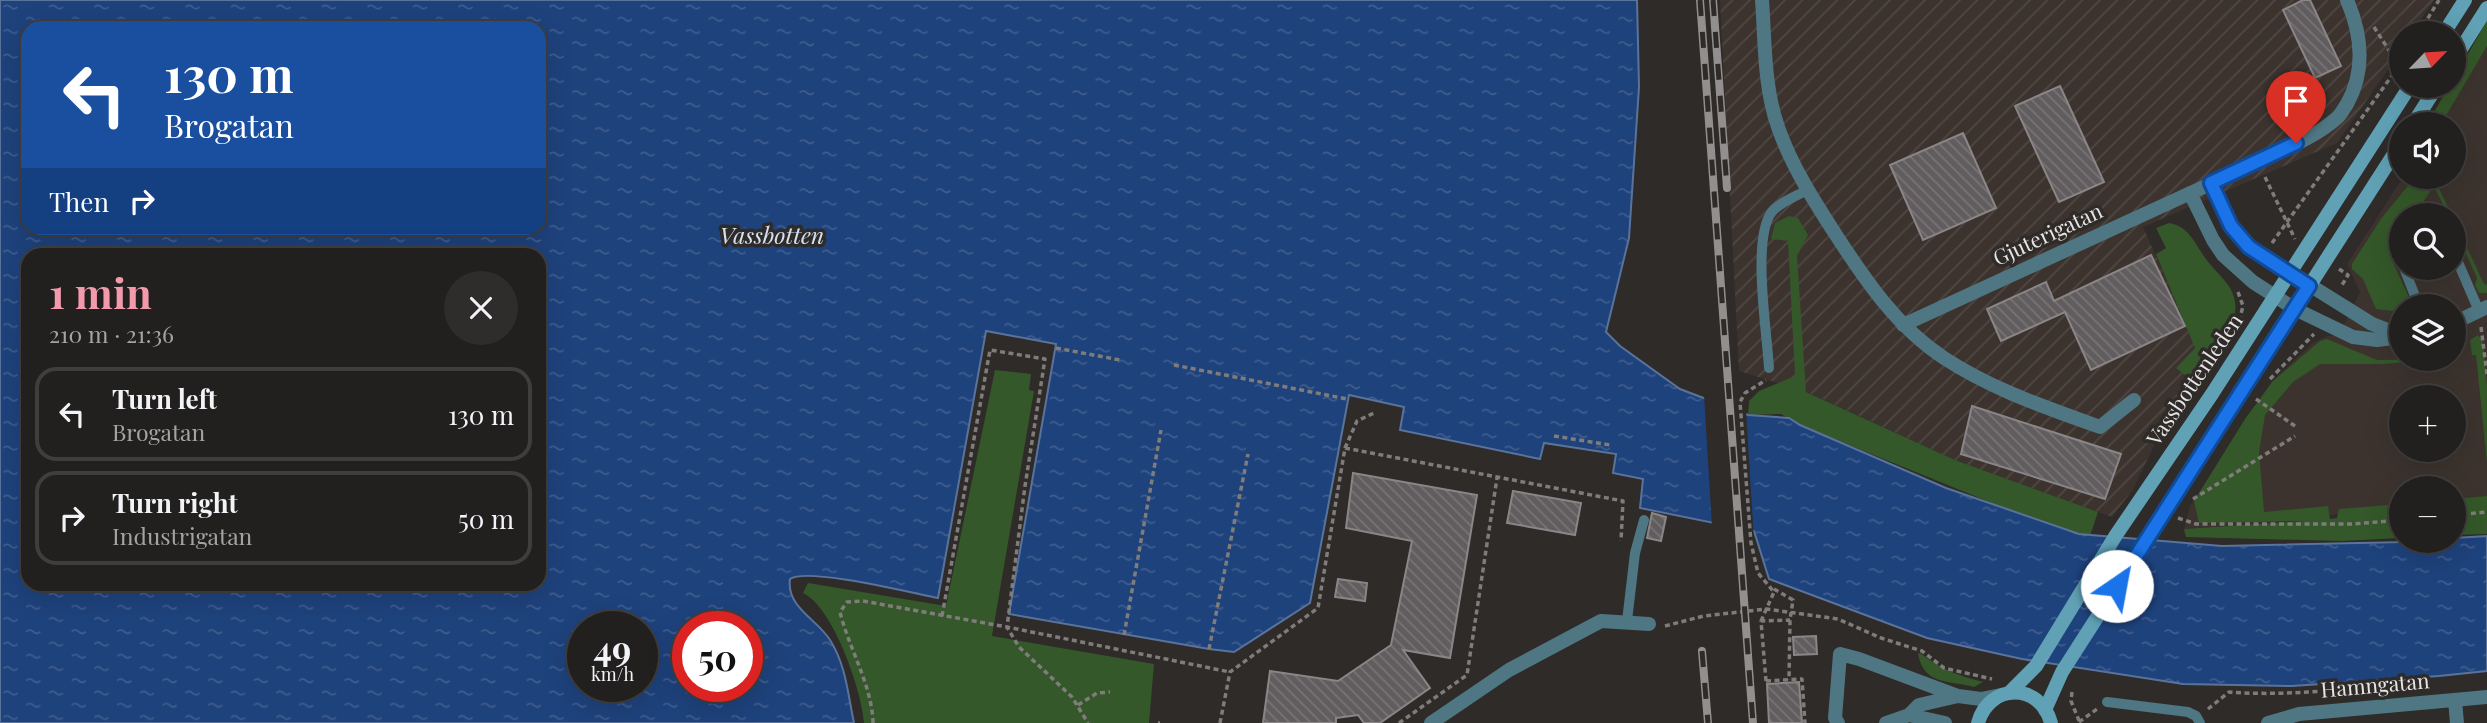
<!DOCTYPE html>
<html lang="en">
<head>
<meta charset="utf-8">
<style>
	body { margin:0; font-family:"Playfair Display",serif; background:#2e2d2c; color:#f1f3f6; height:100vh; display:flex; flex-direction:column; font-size:26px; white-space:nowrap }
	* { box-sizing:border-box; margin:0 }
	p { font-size:23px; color:#a2a3a4 }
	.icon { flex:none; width:38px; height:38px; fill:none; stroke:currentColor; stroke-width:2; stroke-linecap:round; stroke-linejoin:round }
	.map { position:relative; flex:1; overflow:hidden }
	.drawer { position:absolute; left:21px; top:248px; width:525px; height:343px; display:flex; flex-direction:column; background:#22201f; border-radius:21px; box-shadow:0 7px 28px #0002,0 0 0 2px #3f3e3d }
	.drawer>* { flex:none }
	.guide { position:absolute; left:21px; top:21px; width:525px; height:214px; border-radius:21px; box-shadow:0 7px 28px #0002,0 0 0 2px #3f3e3d; background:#1a4fa0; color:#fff; overflow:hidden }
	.needle { width:46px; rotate:65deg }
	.tools { position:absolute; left:2389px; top:21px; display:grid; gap:14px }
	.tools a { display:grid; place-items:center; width:77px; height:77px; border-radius:50%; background:#22201f; box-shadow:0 7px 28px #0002,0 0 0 2px #3f3e3d; font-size:35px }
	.speed { position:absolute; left:567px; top:611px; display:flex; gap:14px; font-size:35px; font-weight:700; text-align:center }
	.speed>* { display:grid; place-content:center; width:91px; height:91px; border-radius:50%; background:#22201f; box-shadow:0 7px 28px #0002,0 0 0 2px #3f3e3d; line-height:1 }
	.speed small { font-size:18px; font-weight:400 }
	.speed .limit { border:10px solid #d22; background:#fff; color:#111 }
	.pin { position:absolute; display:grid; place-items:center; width:60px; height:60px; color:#fff; margin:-72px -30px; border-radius:50% 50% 50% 0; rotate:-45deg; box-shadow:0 0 7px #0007 }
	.pin .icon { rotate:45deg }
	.me { position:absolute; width:77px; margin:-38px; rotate:33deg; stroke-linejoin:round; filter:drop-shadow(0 0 5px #0008) }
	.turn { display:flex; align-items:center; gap:24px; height:147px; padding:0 28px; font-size:32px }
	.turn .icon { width:91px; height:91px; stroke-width:2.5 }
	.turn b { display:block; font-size:49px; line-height:60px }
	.then { display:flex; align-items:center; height:66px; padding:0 28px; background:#0003; gap:14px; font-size:26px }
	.round { display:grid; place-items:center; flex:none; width:74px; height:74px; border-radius:37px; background:#2e2d2c }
	.overview { display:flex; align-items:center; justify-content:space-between; height:119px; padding:0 28px }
	h1 { font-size:42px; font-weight:700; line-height:52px; color:#f29aac }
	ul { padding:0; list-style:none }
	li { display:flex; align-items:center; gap:21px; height:94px; margin:0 14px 10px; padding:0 14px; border:4px solid #3f3e3d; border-radius:21px }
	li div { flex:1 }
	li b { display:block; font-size:26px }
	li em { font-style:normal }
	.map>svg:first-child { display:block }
</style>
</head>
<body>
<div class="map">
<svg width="2487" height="723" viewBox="0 0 2487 723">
	<defs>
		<pattern id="industrial-furrows" width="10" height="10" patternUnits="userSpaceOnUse" patternTransform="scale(1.75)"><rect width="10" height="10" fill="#3c332e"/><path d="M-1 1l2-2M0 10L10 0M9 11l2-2" fill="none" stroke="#4f4742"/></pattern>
		<pattern id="water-ripples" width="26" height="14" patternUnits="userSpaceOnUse" patternTransform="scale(1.75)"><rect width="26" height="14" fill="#1e427c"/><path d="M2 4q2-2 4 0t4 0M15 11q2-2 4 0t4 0" fill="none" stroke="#3f5d8e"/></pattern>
		<pattern id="building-back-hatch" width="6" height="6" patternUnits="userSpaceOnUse" patternTransform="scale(1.75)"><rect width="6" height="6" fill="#615d5f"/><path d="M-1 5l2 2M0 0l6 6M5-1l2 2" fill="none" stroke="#787476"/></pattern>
	</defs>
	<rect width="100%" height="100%" fill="#2e2b29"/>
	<!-- built -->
	<path fill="#3c332e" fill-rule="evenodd" d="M2487,46V496L2454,500V488H2401V507L2274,522L2184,529L2190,506L2272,381L2313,343L2327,336L2339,335L2360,292L2347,264L2403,177H2454V124H2439ZM2401,215H2454V268H2401ZM2401,306H2454V359H2401ZM2401,397H2454V450H2401Z"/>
	<!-- industrial -->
	<path fill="url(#industrial-furrows)" d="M1720,0H2434L2412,33H2401V51L2337,143L2143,227L2187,325L2195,348L2176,368L2191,380L2177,399L2132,491L2112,517L1955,460L1807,392L1739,371Z"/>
	<!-- green -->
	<path fill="#345829" d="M2487,21V46L2441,124L2429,121L2449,86H2454V78Z
		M2415,177H2433L2452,215H2448L2434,186L2414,215H2401V235L2389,254L2413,306H2401V312L2376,309L2363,279L2352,269V264L2381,219Z
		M1789,216L1798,218L1808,235L1797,256L1806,392L1955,460L2098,512L2088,542L1800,425L1781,414L1748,415L1749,401L1759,391L1795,376L1788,241L1771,239L1775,223Z
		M2454,219L2482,280L2485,285L2487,284V293H2479L2475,285L2477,278L2454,227Z
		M2169,223C2189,226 2195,244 2206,259C2213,269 2224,278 2230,288C2250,322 2210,355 2191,380L2176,368L2195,348L2156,254L2166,248L2156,228Z
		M2478,335L2483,341L2487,386V463L2476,355H2472L2470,340Z
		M2327,339L2377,360L2438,359L2384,364H2320L2293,382L2265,415L2259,452L2264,512L2328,506L2330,519L2337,518L2339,509L2401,504V538L2341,541L2186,537L2184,529L2305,521L2199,523L2194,501L2245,419L2273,381L2320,341Z
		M995,370L1031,374L1029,390L1034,391L992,636L1154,664L1149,723H864C862,691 833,607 803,593L808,583L946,606Z
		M2487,496V534L2454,535V499Z
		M1920,653C1945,671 1954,674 1983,682L1974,687C1950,680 1924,686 1918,654Z"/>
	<!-- water -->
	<path fill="url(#water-ripples)" stroke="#5a739b" stroke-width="2" fill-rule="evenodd" d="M0,0H1637L1639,87L1629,238L1606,332L1620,346L1680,389L1748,415L1789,418L1800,425L1946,488L2079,534L2222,546L2454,541V538L2487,536V671L2439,676L2292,686L2183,684L2022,659L1927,638L1769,579L1754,531L1640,508L1643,479L1613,473L1616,454L1544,443L1540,459L1400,430L1404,407L1349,395L1310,603L1234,652L1209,649L1009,614L1056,344L986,331L938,598C912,593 807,567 790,579C786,607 817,619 830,640C846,665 848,695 854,723H0ZM28,28H539V228H28ZM28,256H539V584H28ZM583,626H642V686H583ZM688,626H747V686H688Z"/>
	<!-- pier -->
	<path fill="#2e2b29" d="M1704,395L1746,411L1754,541L1752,534L1712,527Z"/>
	<!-- building -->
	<path fill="url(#building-back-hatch)" stroke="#8a8687" stroke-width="2" d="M2303,0H2310L2341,66L2315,78L2283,10Z
		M2060,86L2104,182L2059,202L2015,106Z
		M1963,133L1996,208L1923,240L1890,165Z
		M2151,255L2185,326L2091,370L2065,312L2001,341L1987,309L2046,282L2054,301Z
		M1972,406L2121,454L2105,499L1961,454Z
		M1353,473L1477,495L1450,658L1403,650L1430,688L1380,723H1364L1358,715L1336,718V723H1263L1270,671L1338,681L1391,645L1412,541L1346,528Z
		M1513,491L1581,503L1575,535L1507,523Z
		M1652,513L1666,517L1661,541L1647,538Z
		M1338,579L1367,583L1365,601L1335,597Z
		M1816,636L1817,654L1794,655L1793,637Z
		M1799,682L1802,723H1769L1767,684Z"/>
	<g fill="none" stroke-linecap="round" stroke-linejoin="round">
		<!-- path -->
		<path stroke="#7f7c7b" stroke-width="3.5" stroke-dasharray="5 3.5" stroke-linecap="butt" d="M2374,27L2399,66
			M2419,33L2439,0
			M2265,177L2295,239
			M2272,243L2401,63
			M2339,269L2348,275L2342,285
			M2238,292L2243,306L2240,318
			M2481,327L2487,374
			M1056,348L1120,360
			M1174,365L1347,399
			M2270,379L2314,334
			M2256,399L2295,426
			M2165,432L2183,399L2224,342
			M1554,436L1610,445
			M1345,448L1623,501L1621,541
			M2193,499L2295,436
			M2454,515L2487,512
			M2178,518L2196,524H2353L2401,520
			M1774,589L1793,600L1790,620L1789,680
			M942,616L990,350L1045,359L1025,486L1007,627L1019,647L1072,697L1088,723
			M1761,621L1774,592L1758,573L1751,543L1740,402L1745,393L1766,380
			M1665,626L1704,616L1766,609L1838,619L1881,638L1922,651L1944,668L1992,679
			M1124,635L1161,430
			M1209,649L1248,454
			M1766,681L1761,621L1790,620
			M1766,681L1802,679L1805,723
			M2072,692L2071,701L2080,723
			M1078,705L1097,693L1110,692
			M2208,709L2229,692C2291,697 2353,687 2414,685
			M2079,722L2097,709
			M873,723C872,685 849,649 840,612L847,602L863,601L1007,627L1230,672
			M1158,723H1160
			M1220,723L1230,672L1318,608L1345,448L1357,421L1374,413
			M1399,723L1467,675L1497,478"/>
		<!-- lane -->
		<path stroke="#4f7683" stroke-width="10" d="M2401,247L2397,250L2401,260
			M2454,253L2479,311
			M2404,268L2419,306
			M1769,368C1767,332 1752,241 1771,213C1778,203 1797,196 1807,190
			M1627,621L1635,553L1644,520
			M2107,702L2188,712L2196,716L2200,723"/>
		<!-- street -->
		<path stroke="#4f7683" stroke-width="14" d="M1762,0C1765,41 1764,88 1778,127C1791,165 1814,201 1836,235C1866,281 1897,327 1944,358C1993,390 2045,407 2100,427L2134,400
			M2211,183L2231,226L2249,247L2372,324L2401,335
			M2190,193L2213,240L2223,255L2253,282L2295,309L2353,337L2377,340L2401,337
			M2454,323L2487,307
			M1903,325L2258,162C2285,149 2316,137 2338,117C2342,113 2344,108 2347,104C2366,70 2362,35 2347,0
			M2455,700L2457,723
			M1909,715L1945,723
			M1431,723L1509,670L1601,621L1649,624
			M1838,723L1835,718L1840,654L1859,659L1958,696
			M1886,723L1909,715L1919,705L1958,696L1981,699L2001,695
			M2268,723L2299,714L2487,697"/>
		<!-- secondary -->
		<path stroke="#60a1b5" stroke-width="14" d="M2444,33L2465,0
			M2454,60L2487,8
			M2413,124L2437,86
			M2009,693L2036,666L2116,535L2212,394L2410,86
			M2045,710L2062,672L2401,143
			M1978,723C1989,683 2040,682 2051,723"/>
		<!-- rail casing -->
		<g stroke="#928f8e" stroke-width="8">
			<path id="rail" d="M1700,0L1753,723
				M1713,0L1727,188
				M1702,651L1708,723"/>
		</g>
		<!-- rail -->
		<use href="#rail" stroke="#2e2b29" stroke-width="5" stroke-dasharray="16" stroke-linecap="butt"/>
	</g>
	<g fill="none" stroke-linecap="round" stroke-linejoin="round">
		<!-- route casing -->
		<g stroke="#114b97" stroke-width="18">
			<path id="route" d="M2117,586L2309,286L2249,247L2231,226L2211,183L2296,143"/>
		</g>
		<!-- route -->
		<use href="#route" stroke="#1a73e8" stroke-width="12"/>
	</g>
	<g text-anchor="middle" stroke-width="7" stroke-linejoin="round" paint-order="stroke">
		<!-- street labels -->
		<g font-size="21" fill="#e7e5e4" stroke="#2e2b29">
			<text transform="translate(2048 235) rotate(-25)" y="7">Gjuterigatan</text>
			<text transform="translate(2195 380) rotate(-56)" y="7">Vassbottenleden</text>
			<text transform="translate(2375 686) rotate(-5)" y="7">Hamngatan</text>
		</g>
		<!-- water labels -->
		<g font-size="23" font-style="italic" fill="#d5e1f2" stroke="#2e2b29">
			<text x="772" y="244">Vassbotten</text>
		</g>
	</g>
</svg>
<div class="tools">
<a><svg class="needle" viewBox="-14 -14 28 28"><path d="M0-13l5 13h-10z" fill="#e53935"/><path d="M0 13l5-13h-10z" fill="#a2a3a4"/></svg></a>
<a><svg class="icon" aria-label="sound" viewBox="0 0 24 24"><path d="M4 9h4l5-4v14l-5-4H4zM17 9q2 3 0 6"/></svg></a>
<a><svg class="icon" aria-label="search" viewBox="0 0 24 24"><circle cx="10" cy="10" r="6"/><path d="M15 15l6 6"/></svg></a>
<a><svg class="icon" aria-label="layers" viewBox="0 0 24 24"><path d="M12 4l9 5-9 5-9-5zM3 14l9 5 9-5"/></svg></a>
<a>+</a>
<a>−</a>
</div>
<div class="speed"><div>49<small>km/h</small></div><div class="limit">50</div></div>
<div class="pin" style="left:2296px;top:143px;background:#d93025"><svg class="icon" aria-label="arrive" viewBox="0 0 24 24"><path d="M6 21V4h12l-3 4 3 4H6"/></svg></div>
<svg class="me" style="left:2117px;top:586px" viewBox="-20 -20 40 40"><circle r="19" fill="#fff"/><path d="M0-13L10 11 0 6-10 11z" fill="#1a73e8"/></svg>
<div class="guide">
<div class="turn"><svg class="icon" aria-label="left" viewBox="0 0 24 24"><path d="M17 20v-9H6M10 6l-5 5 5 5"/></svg><div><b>130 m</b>Brogatan</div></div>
<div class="then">Then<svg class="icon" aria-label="right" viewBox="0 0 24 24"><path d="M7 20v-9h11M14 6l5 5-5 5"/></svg></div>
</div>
<section class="drawer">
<div class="overview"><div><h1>1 min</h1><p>210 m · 21:36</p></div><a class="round"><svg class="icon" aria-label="close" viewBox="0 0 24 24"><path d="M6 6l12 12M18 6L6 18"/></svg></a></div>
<ul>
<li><svg class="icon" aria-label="left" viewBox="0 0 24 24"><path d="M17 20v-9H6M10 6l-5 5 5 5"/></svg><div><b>Turn left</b><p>Brogatan</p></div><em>130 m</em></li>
<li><svg class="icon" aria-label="right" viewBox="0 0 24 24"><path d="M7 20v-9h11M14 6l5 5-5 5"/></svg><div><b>Turn right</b><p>Industrigatan</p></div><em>50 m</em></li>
</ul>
</section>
</div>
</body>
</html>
